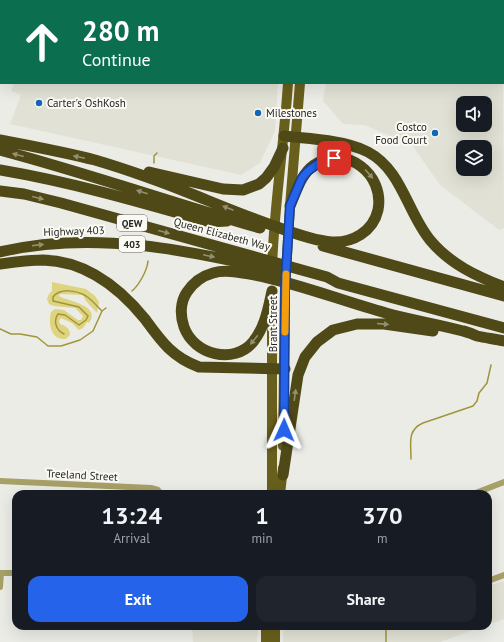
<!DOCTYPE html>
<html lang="en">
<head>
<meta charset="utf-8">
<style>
	body { margin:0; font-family:"PT Sans",sans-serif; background:#20242c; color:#f1f3f6; height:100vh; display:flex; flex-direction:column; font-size:15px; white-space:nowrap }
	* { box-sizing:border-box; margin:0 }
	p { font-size:13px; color:#9ea1a6 }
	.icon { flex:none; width:22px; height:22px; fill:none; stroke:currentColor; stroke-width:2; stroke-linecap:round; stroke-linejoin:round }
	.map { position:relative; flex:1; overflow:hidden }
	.panel { position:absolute; left:12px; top:490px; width:480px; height:140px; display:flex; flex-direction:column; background:#171b24; border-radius:12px; box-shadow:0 4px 16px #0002 }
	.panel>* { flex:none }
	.hud { position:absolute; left:0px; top:0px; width:504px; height:84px; box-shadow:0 4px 16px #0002; background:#0b6e4f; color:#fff; overflow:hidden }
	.tools { position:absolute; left:456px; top:96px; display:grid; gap:8px }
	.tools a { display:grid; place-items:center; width:36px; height:36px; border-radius:8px; background:#171b24; box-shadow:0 4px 16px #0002; font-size:20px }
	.pin { position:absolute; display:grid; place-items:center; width:34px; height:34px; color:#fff; margin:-17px; border-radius:8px; box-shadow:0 2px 6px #0006 }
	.me { position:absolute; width:44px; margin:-22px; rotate:1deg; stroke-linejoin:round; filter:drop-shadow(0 0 3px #0008) }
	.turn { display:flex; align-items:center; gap:14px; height:84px; padding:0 16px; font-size:18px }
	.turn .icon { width:52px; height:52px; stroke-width:2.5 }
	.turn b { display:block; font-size:28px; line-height:34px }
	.eta { display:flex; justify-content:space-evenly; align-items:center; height:68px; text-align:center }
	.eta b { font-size:24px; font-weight:700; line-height:28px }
	.cta { display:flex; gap:8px; margin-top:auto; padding:8px 16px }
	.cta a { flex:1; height:46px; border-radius:12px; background:#2563eb; color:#fff; font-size:16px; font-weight:700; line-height:46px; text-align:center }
	.cta a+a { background:#20242c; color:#f1f3f6 }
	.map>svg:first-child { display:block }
</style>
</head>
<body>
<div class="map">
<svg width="504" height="642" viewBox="0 0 504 642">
	<rect width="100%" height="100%" fill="#ecece7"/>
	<!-- built -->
	<path fill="#e2e1d5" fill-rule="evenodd" d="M75,0H285L75,1Z
		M503,71L504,228L499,230L440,185L412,145L364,125L343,124L323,101L326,83H503ZM463,103H485V125H463ZM463,147H485V169H463Z
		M14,83H278L275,131L260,163L241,175L10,124L21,95L11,91Z
		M504,581V619L488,625V586Z
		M192,626H258L257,642H193Z
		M284,626H484L440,642H283Z"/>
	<!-- green -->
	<path fill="#ded37e" d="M52,282L86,289L95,296L99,302L97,313L86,301L83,295L60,294L59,296C68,301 102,306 89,323L87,322L83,328L79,330L72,323L61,318L59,321L60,324C66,326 70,328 70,335L66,339C51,340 48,325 51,312L55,309L64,310L78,320H81L83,316L75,308L54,306L49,304L47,299L49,294L52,291Z"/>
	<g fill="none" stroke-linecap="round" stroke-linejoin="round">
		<!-- stream -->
		<path stroke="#a0953c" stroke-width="1.5" d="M0,29L1,28
			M154,163V156L157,153
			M132,291C139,285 147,271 148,261
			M0,329L11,334H20L37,337L48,346H61L80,340L93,331L102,311
			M64,334C56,330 53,321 58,314L65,315L79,325L86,320L88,316L79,307L53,301V297C60,288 76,290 86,296C92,300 97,306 102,311L106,308
			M411,459C411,443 407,430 423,423L473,406L477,401L479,393L487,383L491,365
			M386,626V642"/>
		<!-- street -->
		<path stroke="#a7a067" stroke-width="6" d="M0,481L151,488L158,490L161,494
			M473,494L504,482
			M0,573H16
			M488,581L504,575
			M0,587L1,573"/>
		<!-- secondary -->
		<path stroke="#867a10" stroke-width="9" d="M442,0L443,1
			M503,60L504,61"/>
		<!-- primary -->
		<path stroke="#685f1c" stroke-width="10" d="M293,1L294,0
			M305,1V0
			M272,268C274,206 284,145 288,83
			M272,304V494
			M283,446L285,289L290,206L300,83
			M280,494L283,468
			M266,642V626
			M275,642V626"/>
		<!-- highway -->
		<path stroke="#4f4918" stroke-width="11" d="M284,136C308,138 347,141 368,152C402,170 407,212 430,240C450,264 476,276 504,287
			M0,140C31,146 64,152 95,160C112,165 130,171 147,177C190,192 233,212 277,227C293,233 315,241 332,242C352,243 373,232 378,210C385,174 346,144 314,165C301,174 296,192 290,206
			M0,150C87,173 173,203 260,228
			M0,170C71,182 140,202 210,222L227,221
			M149,172L223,189L243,190L259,184L266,178L274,167L283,148
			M0,191L24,194L61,203L327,277L338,283L504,328
			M323,246L504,296
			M0,252C93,230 188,250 279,271
			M0,264C14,262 28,260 43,260C86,261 119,287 145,319C161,341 172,357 199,367L285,369
			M272,291C268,309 265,327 253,342C234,365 194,355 184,327C180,316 180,302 187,292C193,283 202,276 213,273C226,269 242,273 255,275C300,284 342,301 386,313C411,320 437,324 463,331C468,332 472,334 477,336C486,338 495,339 504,341
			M283,475L298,375L305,357L317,342L333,330L357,324H384L433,331"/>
	</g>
	<!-- one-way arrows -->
	<defs><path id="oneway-solid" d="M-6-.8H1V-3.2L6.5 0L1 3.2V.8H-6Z"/></defs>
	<g fill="#938f70">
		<use href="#oneway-solid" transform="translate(18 155) rotate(-165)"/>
		<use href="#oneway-solid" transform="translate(79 157) rotate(-168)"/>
		<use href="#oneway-solid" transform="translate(369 174) rotate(49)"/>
		<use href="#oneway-solid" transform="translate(142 192) rotate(-162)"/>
		<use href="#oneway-solid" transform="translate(38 198) rotate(14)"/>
		<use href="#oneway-solid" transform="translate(228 208) rotate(-159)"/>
		<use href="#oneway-solid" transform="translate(164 232) rotate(15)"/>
		<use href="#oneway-solid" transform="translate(38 245) rotate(-7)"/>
		<use href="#oneway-solid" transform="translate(209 256) rotate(12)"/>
		<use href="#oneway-solid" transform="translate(383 324) rotate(5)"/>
		<use href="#oneway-solid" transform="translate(254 340) rotate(129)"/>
		<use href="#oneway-solid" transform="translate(295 395) rotate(-82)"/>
	</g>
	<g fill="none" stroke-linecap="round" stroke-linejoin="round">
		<!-- route casing -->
		<g stroke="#184099" stroke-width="10">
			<path id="route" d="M284,430L285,289L290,206L302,178L308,171L319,163L334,158"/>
		</g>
		<!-- route -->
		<use href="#route" stroke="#2563eb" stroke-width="7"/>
		<!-- slow -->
		<path stroke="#f59e0b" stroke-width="7" d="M285,332L286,274"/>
	</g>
	<!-- markers -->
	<g fill="#1268b6" stroke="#faf9f4" stroke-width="1.5">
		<circle cx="39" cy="103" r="4"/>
		<circle cx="258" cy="113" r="4"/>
		<circle cx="435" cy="133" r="4"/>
	</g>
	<g text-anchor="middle" stroke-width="4" stroke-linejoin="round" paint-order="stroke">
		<!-- shield labels -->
		<g fill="#faf9f4" stroke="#666562" stroke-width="1">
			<rect x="117" y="215" width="30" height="16" rx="3"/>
			<rect x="119" y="236" width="26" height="16" rx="3"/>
		</g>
		<g font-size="10" font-weight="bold" fill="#262624">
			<text x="132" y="227">QEW</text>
			<text x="132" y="248">403</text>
		</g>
		<!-- poi labels -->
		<g font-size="11" fill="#262624" stroke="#faf9f4" text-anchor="start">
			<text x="47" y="107">Carter's OshKosh</text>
			<text x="266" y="117">Milestones</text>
			<text x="427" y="131" text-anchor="end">Costco<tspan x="427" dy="13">Food Court</tspan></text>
		</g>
		<!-- street labels -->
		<g font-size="11" fill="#262624" stroke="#faf9f4">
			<text transform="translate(74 231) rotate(-2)" y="4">Highway 403</text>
			<text transform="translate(222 234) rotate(15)" y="4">Queen Elizabeth Way</text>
			<text transform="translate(273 324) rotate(-90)" y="4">Brant Street</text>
			<text transform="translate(82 475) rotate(3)" y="4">Treeland Street</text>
		</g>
	</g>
</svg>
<div class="tools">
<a><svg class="icon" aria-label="sound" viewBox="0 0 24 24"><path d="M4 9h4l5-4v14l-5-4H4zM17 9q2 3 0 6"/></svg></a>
<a><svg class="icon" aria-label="layers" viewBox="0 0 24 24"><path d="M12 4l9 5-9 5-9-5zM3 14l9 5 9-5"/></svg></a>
</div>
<div class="pin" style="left:334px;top:158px;background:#d93025"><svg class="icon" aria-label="arrive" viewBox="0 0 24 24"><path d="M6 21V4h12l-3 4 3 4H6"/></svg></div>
<svg class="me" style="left:284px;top:430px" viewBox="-20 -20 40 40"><path d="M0-17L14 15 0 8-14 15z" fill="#2563eb" stroke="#fff" stroke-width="4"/></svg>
<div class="hud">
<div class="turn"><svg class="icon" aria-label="ahead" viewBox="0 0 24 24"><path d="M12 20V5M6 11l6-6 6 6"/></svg><div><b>280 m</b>Continue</div></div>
</div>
<section class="panel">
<div class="eta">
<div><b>13:24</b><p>Arrival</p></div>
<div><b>1</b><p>min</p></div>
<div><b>370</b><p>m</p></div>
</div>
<div class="cta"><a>Exit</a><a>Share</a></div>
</section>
</div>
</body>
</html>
